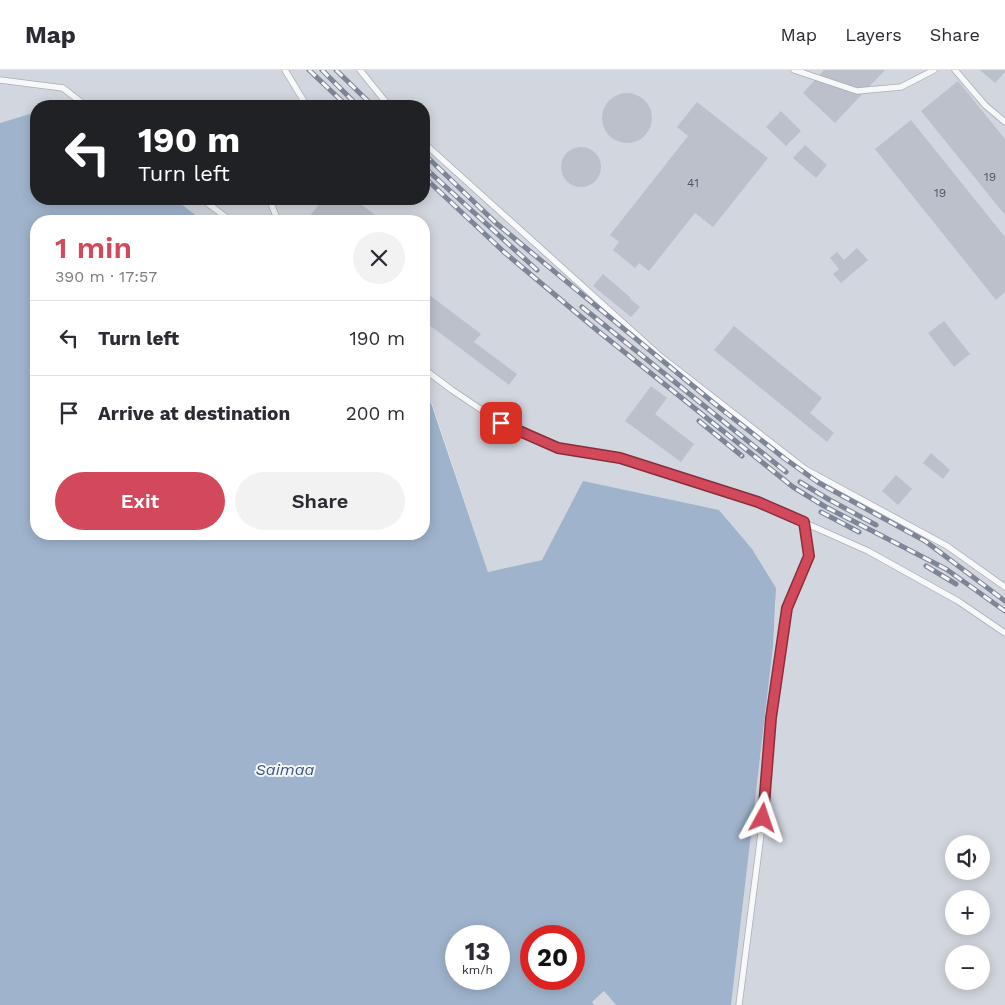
<!DOCTYPE html>
<html lang="en">
<head>
<meta charset="utf-8">
<style>
	body { margin:0; font-family:"Work Sans",sans-serif; background:#f2f2f3; color:#2b2b33; height:100vh; display:flex; flex-direction:column; font-size:19px; white-space:nowrap }
	* { box-sizing:border-box; margin:0 }
	p { font-size:16px; color:#7c7c81 }
	.icon { flex:none; width:28px; height:28px; fill:none; stroke:currentColor; stroke-width:2; stroke-linecap:round; stroke-linejoin:round }
	.map { position:relative; flex:1; overflow:hidden }
	.side { position:absolute; left:30px; top:145px; width:400px; height:325px; display:flex; flex-direction:column; background:#fff; border-radius:20px; box-shadow:0 2px 12px #0003 }
	.side>* { flex:none }
	.top-card { position:absolute; left:30px; top:30px; width:400px; height:105px; border-radius:20px; box-shadow:0 2px 12px #0003; background:#202124; color:#fff; overflow:hidden }
	.tools { position:absolute; left:945px; top:765px; display:grid; gap:10px }
	.tools a { display:grid; place-items:center; width:45px; height:45px; border-radius:50%; background:#fff; box-shadow:0 2px 12px #0003; font-size:25px }
	.speed { position:absolute; left:445px; top:855px; display:flex; gap:10px; font-size:25px; font-weight:700; text-align:center }
	.speed>* { display:grid; place-content:center; width:65px; height:65px; border-radius:50%; background:#fff; box-shadow:0 2px 12px #0003; line-height:1 }
	.speed small { font-size:12px; font-weight:400 }
	.speed .limit { border:8px solid #d22; background:#fff; color:#111 }
	.pin { position:absolute; display:grid; place-items:center; width:42px; height:42px; color:#fff; margin:-21px; border-radius:10px; box-shadow:0 2px 8px #0006 }
	.me { position:absolute; width:55px; margin:-28px; rotate:5deg; stroke-linejoin:round; filter:drop-shadow(0 0 4px #0008) }
	.turn { display:flex; align-items:center; gap:18px; height:105px; padding:0 25px; font-size:22px }
	.turn .icon { width:65px; height:65px; stroke-width:2.5 }
	.turn b { display:block; font-size:35px; line-height:42px }
	.round { display:grid; place-items:center; flex:none; width:52px; height:52px; border-radius:26px; background:#f2f2f3 }
	.head { display:flex; align-items:center; justify-content:space-between; height:85px; padding:0 25px }
	h1 { font-size:30px; font-weight:600; line-height:38px; color:#d1495b }
	.button { display:flex; gap:10px; margin-top:auto; padding:10px 25px }
	.button a { flex:1; height:58px; border-radius:30px; background:#d1495b; color:#fff; font-size:20px; font-weight:600; line-height:58px; text-align:center }
	.button a+a { background:#f2f2f3; color:#2b2b33 }
	ul { padding:0; list-style:none }
	li { display:flex; align-items:center; gap:15px; height:75px; padding:0 25px; border-top:1px solid #e1e1e2 }
	li div { flex:1 }
	li b { display:block; font-size:19px }
	li em { font-style:normal }
	header { display:flex; align-items:center; gap:30px; box-sizing:border-box; height:70px; padding:0 25px; background:#fff; border-bottom:1px solid #e1e1e2 }
	header strong { font-size:24px }
	nav { display:flex; gap:28px; margin-inline-start:auto; font-size:18px }
	.map>svg:first-child { display:block }
</style>
</head>
<body>
<header>
<strong>Map</strong>
<nav><a>Map</a><a>Layers</a><a>Share</a></nav>
</header>
<div class="map">
<svg width="1005" height="935" viewBox="0 0 1005 935">
	<rect width="100%" height="100%" fill="#e4e7ec"/>
	<!-- built -->
	<path fill="#d2d6de" fill-rule="evenodd" d="M0,0H1005V935H731L773,577L776,529L584,411L542,490L488,502L432,333L424,327V151H203L175,129H424V36H36V42L0,53ZM954,774H981V801H954ZM954,829H981V856H954ZM954,884H981V911H954Z
		M604,921L616,935H594L591,932Z"/>
	<!-- water -->
	<path fill="#9fb4cc" fill-rule="evenodd" d="M36,42V129H175L203,151H36V464H424V327L431,333L488,502L542,490L583,411L719,440L752,479L776,518L773,577L731,935H616L604,921L592,932L594,935H0V53ZM456,866H499V909H456ZM531,866H574V909H531Z"/>
	<!-- building -->
	<path fill="#bbc0ca" d="M824,0H885L835,53L803,23Z
		M980,0H1005V2L995,13Z
		M958,11L1005,69V145L921,41Z
		M602 48a25 25 0 1 1 50 0a25 25 0 1 1-50 0Z
		M697,32L768,88L713,157L695,143L649,201L639,193L635,198L613,180L619,172L610,165L688,66L677,57Z
		M781,41L801,61L786,76L766,57Z
		M911,50L1005,167V222L996,230L875,79Z
		M805,75L827,95L816,108L793,88Z
		M561 97a20 20 0 1 1 40 0a20 20 0 1 1-40 0Z
		M323,129H354L383,151H306Z
		M857,178L868,190L841,213L833,204L839,199L830,188L837,182L844,190Z
		M424,183L431,189L424,199Z
		M603,204L631,228L630,229L640,237L631,247L593,216Z
		M424,221L481,264L474,272L517,304L509,315L424,251Z
		M944,251L970,284L954,297L928,263Z
		M734,256L822,328L810,343L834,363L827,372L714,280Z
		M651,316L667,328L655,344L694,374L681,392L625,351Z
		M931,383L950,400L943,409L923,393Z
		M896,405L912,419L898,435L882,421Z"/>
	<g fill="none" stroke-linecap="round" stroke-linejoin="round">
		<!-- lane casing -->
		<g stroke="#a9aeb7" stroke-width="7">
			<path id="lane" d="M285,0L305,33L304,36
				M360,0L389,36
				M794,0L857,21L901,17L934,0
				M955,0L985,35L1005,52
				M0,10L63,18L86,36
				M424,73L660,286L805,399L947,476L1005,517
				M202,129L231,151
				M272,129V136L278,151
				M424,299L452,320L501,353L558,378L620,388L758,432L868,481L958,531L1005,563
				M739,935L763,748L771,648L787,537L809,486L804,452"/>
		</g>
		<!-- lane -->
		<use href="#lane" stroke="#f7f8fa" stroke-width="5.5"/>
		<!-- rail casing -->
		<g stroke="#7d8696" stroke-width="5">
			<path id="rail" d="M309,0L347,36
				M322,0L358,36
				M336,0L373,36
				M424,84L496,153L521,174L715,334L784,388L819,413L925,471L1005,531
				M424,97L537,200
				M424,107L504,182L598,261L793,417L824,436L946,499L1005,541
				M582,237L786,402
				M699,351L742,386
				M800,412L828,429L876,455
				M821,442L859,462
				M926,496L956,514"/>
		</g>
		<!-- rail -->
		<use href="#rail" stroke="#f4f6f9" stroke-width="3" stroke-dasharray="9" stroke-linecap="butt"/>
	</g>
	<g fill="none" stroke-linecap="round" stroke-linejoin="round">
		<!-- route casing -->
		<g stroke="#882f3b" stroke-width="12">
			<path id="route" d="M501,353L558,378L620,388L758,432L804,452L809,486L787,538L771,648L763,748"/>
		</g>
		<!-- route -->
		<use href="#route" stroke="#d1495b" stroke-width="9"/>
	</g>
	<g text-anchor="middle" stroke-width="4" stroke-linejoin="round" paint-order="stroke">
		<!-- number labels -->
		<g font-size="12" fill="#4f5766">
			<text x="990" y="111">19</text>
			<text x="693" y="117">41</text>
			<text x="940" y="127">19</text>
		</g>
		<!-- water labels -->
		<g font-size="16" font-style="italic" fill="#34527a" stroke="#f4f6f9">
			<text x="285" y="705">Saimaa</text>
		</g>
	</g>
</svg>
<div class="tools">
<a><svg class="icon" aria-label="sound" viewBox="0 0 24 24"><path d="M4 9h4l5-4v14l-5-4H4zM17 9q2 3 0 6"/></svg></a>
<a>+</a>
<a>−</a>
</div>
<div class="speed"><div>13<small>km/h</small></div><div class="limit">20</div></div>
<div class="pin" style="left:501px;top:353px;background:#d93025"><svg class="icon" aria-label="arrive" viewBox="0 0 24 24"><path d="M6 21V4h12l-3 4 3 4H6"/></svg></div>
<svg class="me" style="left:763px;top:748px" viewBox="-20 -20 40 40"><path d="M0-17L14 15 0 8-14 15z" fill="#d1495b" stroke="#fff" stroke-width="4"/></svg>
<div class="top-card">
<div class="turn"><svg class="icon" aria-label="left" viewBox="0 0 24 24"><path d="M17 20v-9H6M10 6l-5 5 5 5"/></svg><div><b>190 m</b>Turn left</div></div>
</div>
<section class="side">
<div class="head"><div><h1>1 min</h1><p>390 m · 17:57</p></div><a class="round"><svg class="icon" aria-label="close" viewBox="0 0 24 24"><path d="M6 6l12 12M18 6L6 18"/></svg></a></div>
<ul>
<li><svg class="icon" aria-label="left" viewBox="0 0 24 24"><path d="M17 20v-9H6M10 6l-5 5 5 5"/></svg><div><b>Turn left</b></div><em>190 m</em></li>
<li><svg class="icon" aria-label="arrive" viewBox="0 0 24 24"><path d="M6 21V4h12l-3 4 3 4H6"/></svg><div><b>Arrive at destination</b></div><em>200 m</em></li>
</ul>
<div class="button"><a>Exit</a><a>Share</a></div>
</section>
</div>
</body>
</html>
